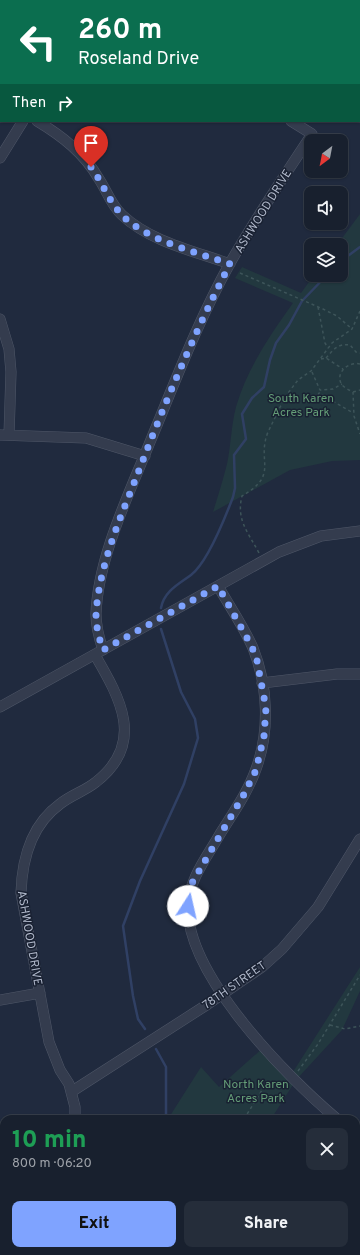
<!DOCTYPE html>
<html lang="en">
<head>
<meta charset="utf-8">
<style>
	body { margin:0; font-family:Overpass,sans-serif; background:#252d3a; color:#f1f3f6; height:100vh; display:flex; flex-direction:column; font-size:15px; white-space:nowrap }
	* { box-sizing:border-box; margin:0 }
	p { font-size:13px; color:#9fa3aa }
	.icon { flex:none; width:22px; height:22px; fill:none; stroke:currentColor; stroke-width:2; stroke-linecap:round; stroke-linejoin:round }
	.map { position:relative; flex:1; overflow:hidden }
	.side { position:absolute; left:0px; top:1115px; width:360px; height:140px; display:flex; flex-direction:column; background:#18202e; border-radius:12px 12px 0 0; box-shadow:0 1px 3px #0004,0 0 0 1px #363e4a }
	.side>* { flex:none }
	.banner { position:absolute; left:0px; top:0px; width:360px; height:122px; box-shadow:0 1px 3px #0004,0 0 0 1px #363e4a; background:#0b6e4f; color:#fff; overflow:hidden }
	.needle { width:26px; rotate:212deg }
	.tools { position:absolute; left:304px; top:134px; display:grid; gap:8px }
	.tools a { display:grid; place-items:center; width:44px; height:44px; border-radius:8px; background:#18202e; box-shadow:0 1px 3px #0004,0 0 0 1px #363e4a; font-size:20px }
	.pin { position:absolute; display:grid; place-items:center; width:34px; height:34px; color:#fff; margin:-41px -17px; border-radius:50% 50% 50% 0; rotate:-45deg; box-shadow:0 0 4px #0007 }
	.pin .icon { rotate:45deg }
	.me { position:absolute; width:44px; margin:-22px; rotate:10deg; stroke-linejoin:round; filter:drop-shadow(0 0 3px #0008) }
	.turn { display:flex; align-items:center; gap:14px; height:84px; padding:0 12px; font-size:18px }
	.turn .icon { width:52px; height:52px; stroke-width:2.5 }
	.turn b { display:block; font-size:28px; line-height:34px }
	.then { display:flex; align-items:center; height:38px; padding:0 12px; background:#0003; gap:8px; font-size:15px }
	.round { display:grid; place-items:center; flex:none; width:42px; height:42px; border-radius:8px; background:#252d3a }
	.summary { display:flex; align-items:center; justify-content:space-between; height:68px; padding:0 12px }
	h1 { font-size:24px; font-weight:800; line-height:30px; color:#1e9e55 }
	.action { display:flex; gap:8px; margin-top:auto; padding:8px 12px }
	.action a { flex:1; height:46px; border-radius:8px; background:#7fa3ff; color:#111; font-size:16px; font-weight:800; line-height:46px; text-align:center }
	.action a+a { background:#252d3a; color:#f1f3f6 }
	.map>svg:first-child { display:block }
</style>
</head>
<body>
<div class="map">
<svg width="360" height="1255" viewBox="0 0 360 1255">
	<rect width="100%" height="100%" fill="#202a3e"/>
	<!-- green -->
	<path fill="#22383f" d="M254,0H360V66L359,1Z
		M360,214V460L332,461L290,470L213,512C218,496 223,480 227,464C231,446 231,426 236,407C247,369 270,335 293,303L235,278L242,267L301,293L314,275H341V245H337Z
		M360,967V991L342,1030L296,1080L271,1119H168L201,1067L219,1087L264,1047L291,1075Z
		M86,1251H185L182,1255H83Z"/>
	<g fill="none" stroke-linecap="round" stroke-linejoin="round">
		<!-- stream -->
		<path stroke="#304064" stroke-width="2.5" d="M341,261L360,247
			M161,608C164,591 179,584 191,575C208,562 225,518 233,497L235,488L234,455L246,439L242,414L252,398L264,387L270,360L276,343L289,325L302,301L327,275
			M145,1029L138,1019L133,996L123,926L140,881L184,784L198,738L195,719L181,692L161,629
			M156,1049L166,1067V1115L165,1119
			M84,1255L86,1251"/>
		<!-- street casing -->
		<g stroke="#4f5768" stroke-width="11">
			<path id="street" d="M99,0L101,1
				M0,98L1,99
				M37,121C62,136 84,153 99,179C107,191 111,205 122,215C151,242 194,251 230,264
				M0,158L23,121
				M0,319L9,349L11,372L9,435
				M0,435L86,438L145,456
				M218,586C230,607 244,627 253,648C268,686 270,731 256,769C248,792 233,813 220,834C207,857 189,879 188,906C186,975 287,1077 337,1119
				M103,650C99,638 96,627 96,614C98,557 129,494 150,442C175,382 198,321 229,265C254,220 284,177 312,134L291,121
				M262,683L337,674H360
				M0,707L279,552L321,536L360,531
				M0,1000L40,993
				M71,1092L208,1004L262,967L282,949L318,907L360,839
				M75,1119V1107L69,1084L60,1070L49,1042L21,893C22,860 31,825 60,804C71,795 85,791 96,782C146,743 120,698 95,655
				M356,1132L360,1134
				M311,1251L330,1255
				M5,1255L9,1251
				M285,1255L303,1251"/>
		</g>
		<!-- path -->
		<path stroke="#3d5459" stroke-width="1.5" stroke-dasharray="3 3" stroke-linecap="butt" d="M240,273L323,309L337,316L352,329
			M318,307L325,343L328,348
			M326,358C333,350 338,343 350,345L356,352L360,353
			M321,359L326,358L343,369
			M360,364C349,361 334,373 342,385C345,388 349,390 353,392L354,416L360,434
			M312,372L320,390L333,389L342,384
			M353,392L360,390
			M315,400L319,393L353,413
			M259,553C248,532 236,520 242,496C280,474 256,462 268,432L285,397L298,380L311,371L332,343L352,329L360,311
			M330,1025L345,1029L360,1026
			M298,1071L318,1044L360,975
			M244,1119L264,1087L282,1082
			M103,1255L105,1251"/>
		<!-- street -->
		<use href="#street" stroke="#343c4e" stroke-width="10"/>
	</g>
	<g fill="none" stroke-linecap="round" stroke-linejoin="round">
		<!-- route -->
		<path stroke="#7fa3ff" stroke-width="7" stroke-dasharray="0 12.6" d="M91,167C102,182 108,199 120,213C144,240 196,252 230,264C194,333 164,405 136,478C119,521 99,567 96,614C96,627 99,638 103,650L218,586L252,647L257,661L266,708L264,736L256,770L243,796L192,883L188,906"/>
	</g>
	<g text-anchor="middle" stroke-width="3" stroke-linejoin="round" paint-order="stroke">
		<!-- street labels -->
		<g font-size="12" fill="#afb7c9" stroke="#192132">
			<text transform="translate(263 211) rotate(-58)" y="4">ASHWOOD DRIVE</text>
			<text transform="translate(30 938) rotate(80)" y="4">ASHWOOD DRIVE</text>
			<text transform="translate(234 985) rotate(-35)" y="4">78TH STREET</text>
		</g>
		<!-- park labels -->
		<g font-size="12" fill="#649d77" stroke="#192132">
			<text x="301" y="402">South Karen<tspan x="301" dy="14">Acres Park</tspan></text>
			<text x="256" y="1088">North Karen<tspan x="256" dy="14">Acres Park</tspan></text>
		</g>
	</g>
</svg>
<div class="tools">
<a><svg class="needle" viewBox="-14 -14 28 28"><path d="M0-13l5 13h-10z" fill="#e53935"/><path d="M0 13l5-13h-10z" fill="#9fa3aa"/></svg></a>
<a><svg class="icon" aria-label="sound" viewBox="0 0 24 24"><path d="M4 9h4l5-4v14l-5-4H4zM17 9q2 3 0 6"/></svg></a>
<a><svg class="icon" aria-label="layers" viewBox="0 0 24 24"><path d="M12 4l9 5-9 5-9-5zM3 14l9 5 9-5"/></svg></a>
</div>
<div class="pin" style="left:91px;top:167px;background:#d93025"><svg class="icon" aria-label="arrive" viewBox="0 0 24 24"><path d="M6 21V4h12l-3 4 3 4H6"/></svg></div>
<svg class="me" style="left:188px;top:906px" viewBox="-20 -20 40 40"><circle r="19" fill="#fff"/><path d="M0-13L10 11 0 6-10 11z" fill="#7fa3ff"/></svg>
<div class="banner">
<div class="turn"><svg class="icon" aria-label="left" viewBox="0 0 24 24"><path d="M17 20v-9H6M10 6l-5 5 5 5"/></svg><div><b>260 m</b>Roseland Drive</div></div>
<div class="then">Then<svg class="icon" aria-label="right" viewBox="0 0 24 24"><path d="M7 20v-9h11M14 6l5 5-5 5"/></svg></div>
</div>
<section class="side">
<div class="summary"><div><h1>10 min</h1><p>800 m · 06:20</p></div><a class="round"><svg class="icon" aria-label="close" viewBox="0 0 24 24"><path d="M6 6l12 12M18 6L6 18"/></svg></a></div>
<div class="action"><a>Exit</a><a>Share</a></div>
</section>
</div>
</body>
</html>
